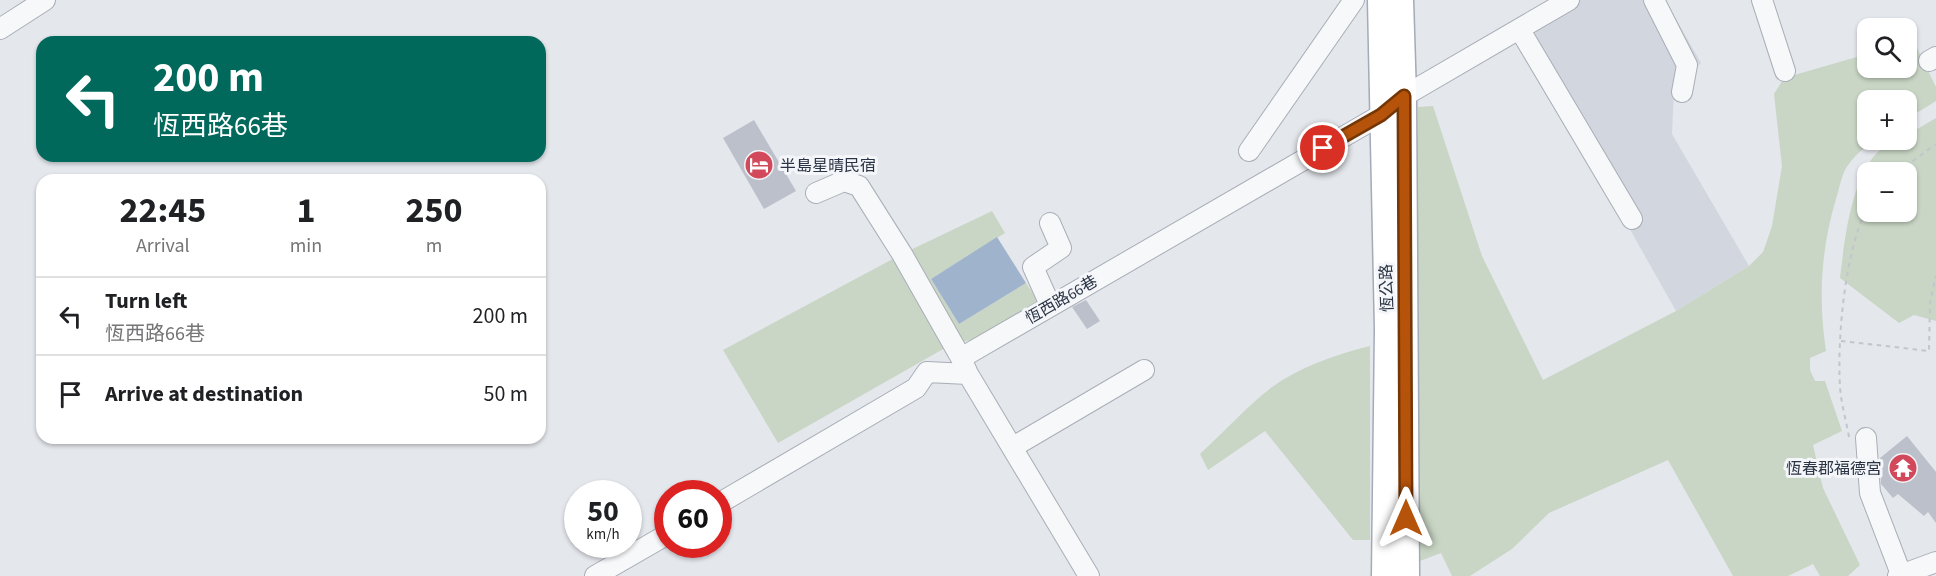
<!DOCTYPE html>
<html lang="en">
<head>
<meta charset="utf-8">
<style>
	body { margin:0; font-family:"Source Sans 3","Noto Sans TC",sans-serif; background:#f6f6f6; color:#202124; height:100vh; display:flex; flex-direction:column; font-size:22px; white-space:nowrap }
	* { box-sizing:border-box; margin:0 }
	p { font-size:20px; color:#757577 }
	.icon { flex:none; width:33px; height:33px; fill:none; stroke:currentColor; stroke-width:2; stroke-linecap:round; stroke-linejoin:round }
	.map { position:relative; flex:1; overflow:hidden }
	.side { position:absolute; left:36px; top:174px; width:510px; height:270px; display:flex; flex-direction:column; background:#fff; border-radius:18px; box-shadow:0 2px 4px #0004 }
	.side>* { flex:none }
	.hud { position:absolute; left:36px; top:36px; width:510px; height:126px; border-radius:18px; box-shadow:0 2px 4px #0004; background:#00695c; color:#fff; overflow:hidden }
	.fabs { position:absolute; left:1857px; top:18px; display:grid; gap:12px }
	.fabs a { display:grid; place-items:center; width:60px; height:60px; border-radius:12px; background:#fff; box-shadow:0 2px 4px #0004; font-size:30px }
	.speed { position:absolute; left:564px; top:480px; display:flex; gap:12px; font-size:30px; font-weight:700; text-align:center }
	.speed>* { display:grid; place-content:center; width:78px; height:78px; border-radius:50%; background:#fff; box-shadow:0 2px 4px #0004; line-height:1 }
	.speed small { font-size:15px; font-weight:400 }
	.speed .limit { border:9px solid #d22; background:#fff; color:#111 }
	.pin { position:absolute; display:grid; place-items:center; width:51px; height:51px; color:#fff; margin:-26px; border:3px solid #fff; border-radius:50%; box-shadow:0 2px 6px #0007 }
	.me { position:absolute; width:66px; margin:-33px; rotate:0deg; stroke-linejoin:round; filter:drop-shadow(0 0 4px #0008) }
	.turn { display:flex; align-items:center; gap:21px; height:126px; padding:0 18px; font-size:27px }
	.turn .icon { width:78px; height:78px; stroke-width:2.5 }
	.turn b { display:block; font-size:42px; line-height:51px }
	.eta { display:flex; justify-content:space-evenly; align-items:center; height:102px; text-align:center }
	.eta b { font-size:36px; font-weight:700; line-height:42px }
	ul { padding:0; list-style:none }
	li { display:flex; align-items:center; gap:18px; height:78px; padding:0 18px; border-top:2px solid #e0e0e0 }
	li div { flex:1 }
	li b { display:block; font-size:22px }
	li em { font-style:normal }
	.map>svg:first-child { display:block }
</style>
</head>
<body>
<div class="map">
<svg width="1936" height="576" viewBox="0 0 1936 576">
	<rect width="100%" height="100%" fill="#e4e7ec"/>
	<!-- built -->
	<path fill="#d2d6de" d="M1577,0H1665L1701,63L1674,89L1672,134L1749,266L1676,311L1520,35Z"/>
	<!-- green -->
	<path fill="#c9d6c5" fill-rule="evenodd" d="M1913,40L1936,87V101L1907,119L1906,100H1868V140H1876C1864,147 1854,156 1846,168C1841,177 1839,190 1836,199C1821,249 1818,299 1826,351L1810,358V370L1815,381H1825L1842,431L1813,445L1823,488L1860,565L1848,576H1820L1813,564L1788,576H1733L1668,460L1549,513L1512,549L1470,576H1452L1441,553L1412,564L1418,107L1433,106L1482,256L1543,380L1676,311L1749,266L1763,252L1772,226L1782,166L1774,94L1784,78L1867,54L1868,68H1906L1907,42Z
		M1936,118V321L1914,315L1899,323L1840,278C1845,240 1853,140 1906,140L1907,135ZM1906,172V212H1868V172Z
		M992,211L1005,233L931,279L959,324L1026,283L1040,304L971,340L952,344L778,443L723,350L902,254Z
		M1370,346V540H1353L1265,431L1208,470L1200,454C1224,432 1247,406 1272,387C1300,367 1337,354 1370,346Z"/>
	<!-- water -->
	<path fill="#9fb4cc" d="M997,237L1026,283L959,324L931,279Z"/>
	<!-- building -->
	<path fill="#bbc0ca" d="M754,120L796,191L764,209L723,138Z
		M1086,300L1100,321L1087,329L1072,307Z
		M1907,436L1936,472V523L1928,512L1924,516L1898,494L1893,498L1881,484L1880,458Z"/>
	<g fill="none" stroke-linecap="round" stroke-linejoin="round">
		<!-- minor casing -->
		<g stroke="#a9aeb7" stroke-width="22">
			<path id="minor" d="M1654,0L1687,65L1682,92
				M1762,0L1785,71
				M0,29L45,0
				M1520,30L1632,219
				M1929,61L1936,57
				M1249,151L1354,0
				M816,193L844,181L859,186L902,254L961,358
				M1050,305L1033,267L1061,248L1050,223
				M1866,438L1870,493L1901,574
				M1013,447L1144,370
				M718,504L916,388L927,372L968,374
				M595,576L668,534
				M1089,576L968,374L961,358L1381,115L1404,96L1569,0
				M1898,576L1936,562"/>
		</g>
		<!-- major casing -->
		<g stroke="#a3abb8" stroke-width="27">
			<path id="major" d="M1380,0L1387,329L1384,576
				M1401,0L1404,96L1407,576"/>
		</g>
		<!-- path -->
		<path stroke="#c2c5cb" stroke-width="2" stroke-dasharray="4.5 4.5" stroke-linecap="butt" d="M1898,172L1936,144
			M1841,341L1929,351L1930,303L1936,276
			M1849,437C1846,420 1841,403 1840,387C1837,338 1845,249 1868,206"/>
		<!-- minor -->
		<use href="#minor" stroke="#f7f8fa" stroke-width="20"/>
		<!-- major -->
		<use href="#major" stroke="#fff" stroke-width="24"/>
	</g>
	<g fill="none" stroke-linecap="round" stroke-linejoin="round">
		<!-- route casing -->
		<g stroke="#753606" stroke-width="15">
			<path id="route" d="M1323,148L1381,115L1404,96L1406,518"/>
		</g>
		<!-- route -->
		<use href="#route" stroke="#b45309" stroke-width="10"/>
	</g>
	<!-- icons -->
	<defs>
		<g id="hotel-disc" transform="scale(1.5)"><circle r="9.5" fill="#d1495b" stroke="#f4f6f9"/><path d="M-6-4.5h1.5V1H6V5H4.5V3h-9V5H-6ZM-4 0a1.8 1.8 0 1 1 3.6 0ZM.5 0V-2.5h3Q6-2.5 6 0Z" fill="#fff"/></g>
		<g id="temple-disc" transform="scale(1.5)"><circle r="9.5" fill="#d1495b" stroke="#f4f6f9"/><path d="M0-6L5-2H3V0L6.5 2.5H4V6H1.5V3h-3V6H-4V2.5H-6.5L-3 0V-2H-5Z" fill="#fff"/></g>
	</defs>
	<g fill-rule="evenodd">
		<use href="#hotel-disc" x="759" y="165"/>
		<use href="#temple-disc" x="1903" y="468"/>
	</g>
	<g text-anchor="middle" stroke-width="6" stroke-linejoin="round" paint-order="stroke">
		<!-- poi labels -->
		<g font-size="16" fill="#2b3445" stroke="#f4f6f9" text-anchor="start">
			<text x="780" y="171">半島星晴民宿</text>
			<text x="1882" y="474" text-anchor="end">恆春郡福德宮</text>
		</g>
		<!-- street labels -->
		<g font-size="16" fill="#2b3445" stroke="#f4f6f9">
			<text transform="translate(1386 288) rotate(-92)" y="6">恆公路</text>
			<text transform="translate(1061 299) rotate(-30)" y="6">恆西路66巷</text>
		</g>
	</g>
</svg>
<div class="fabs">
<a><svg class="icon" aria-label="search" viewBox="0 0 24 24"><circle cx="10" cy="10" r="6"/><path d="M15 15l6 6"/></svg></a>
<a>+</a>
<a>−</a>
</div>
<div class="speed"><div>50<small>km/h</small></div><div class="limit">60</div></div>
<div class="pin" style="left:1323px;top:148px;background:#d93025"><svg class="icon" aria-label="arrive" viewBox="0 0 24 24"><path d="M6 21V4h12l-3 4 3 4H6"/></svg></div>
<svg class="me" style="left:1406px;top:518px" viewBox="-20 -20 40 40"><path d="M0-17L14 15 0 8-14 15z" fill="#b45309" stroke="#fff" stroke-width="4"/></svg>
<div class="hud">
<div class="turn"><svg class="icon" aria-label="left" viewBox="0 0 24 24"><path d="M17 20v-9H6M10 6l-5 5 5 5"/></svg><div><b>200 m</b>恆西路66巷</div></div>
</div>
<section class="side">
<div class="eta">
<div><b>22:45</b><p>Arrival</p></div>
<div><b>1</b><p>min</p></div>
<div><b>250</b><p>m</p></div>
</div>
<ul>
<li><svg class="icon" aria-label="left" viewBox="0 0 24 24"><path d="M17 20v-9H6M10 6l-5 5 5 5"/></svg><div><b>Turn left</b><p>恆西路66巷</p></div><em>200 m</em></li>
<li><svg class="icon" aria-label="arrive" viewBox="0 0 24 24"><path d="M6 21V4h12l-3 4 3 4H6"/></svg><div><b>Arrive at destination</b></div><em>50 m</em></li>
</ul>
</section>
</div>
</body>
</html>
